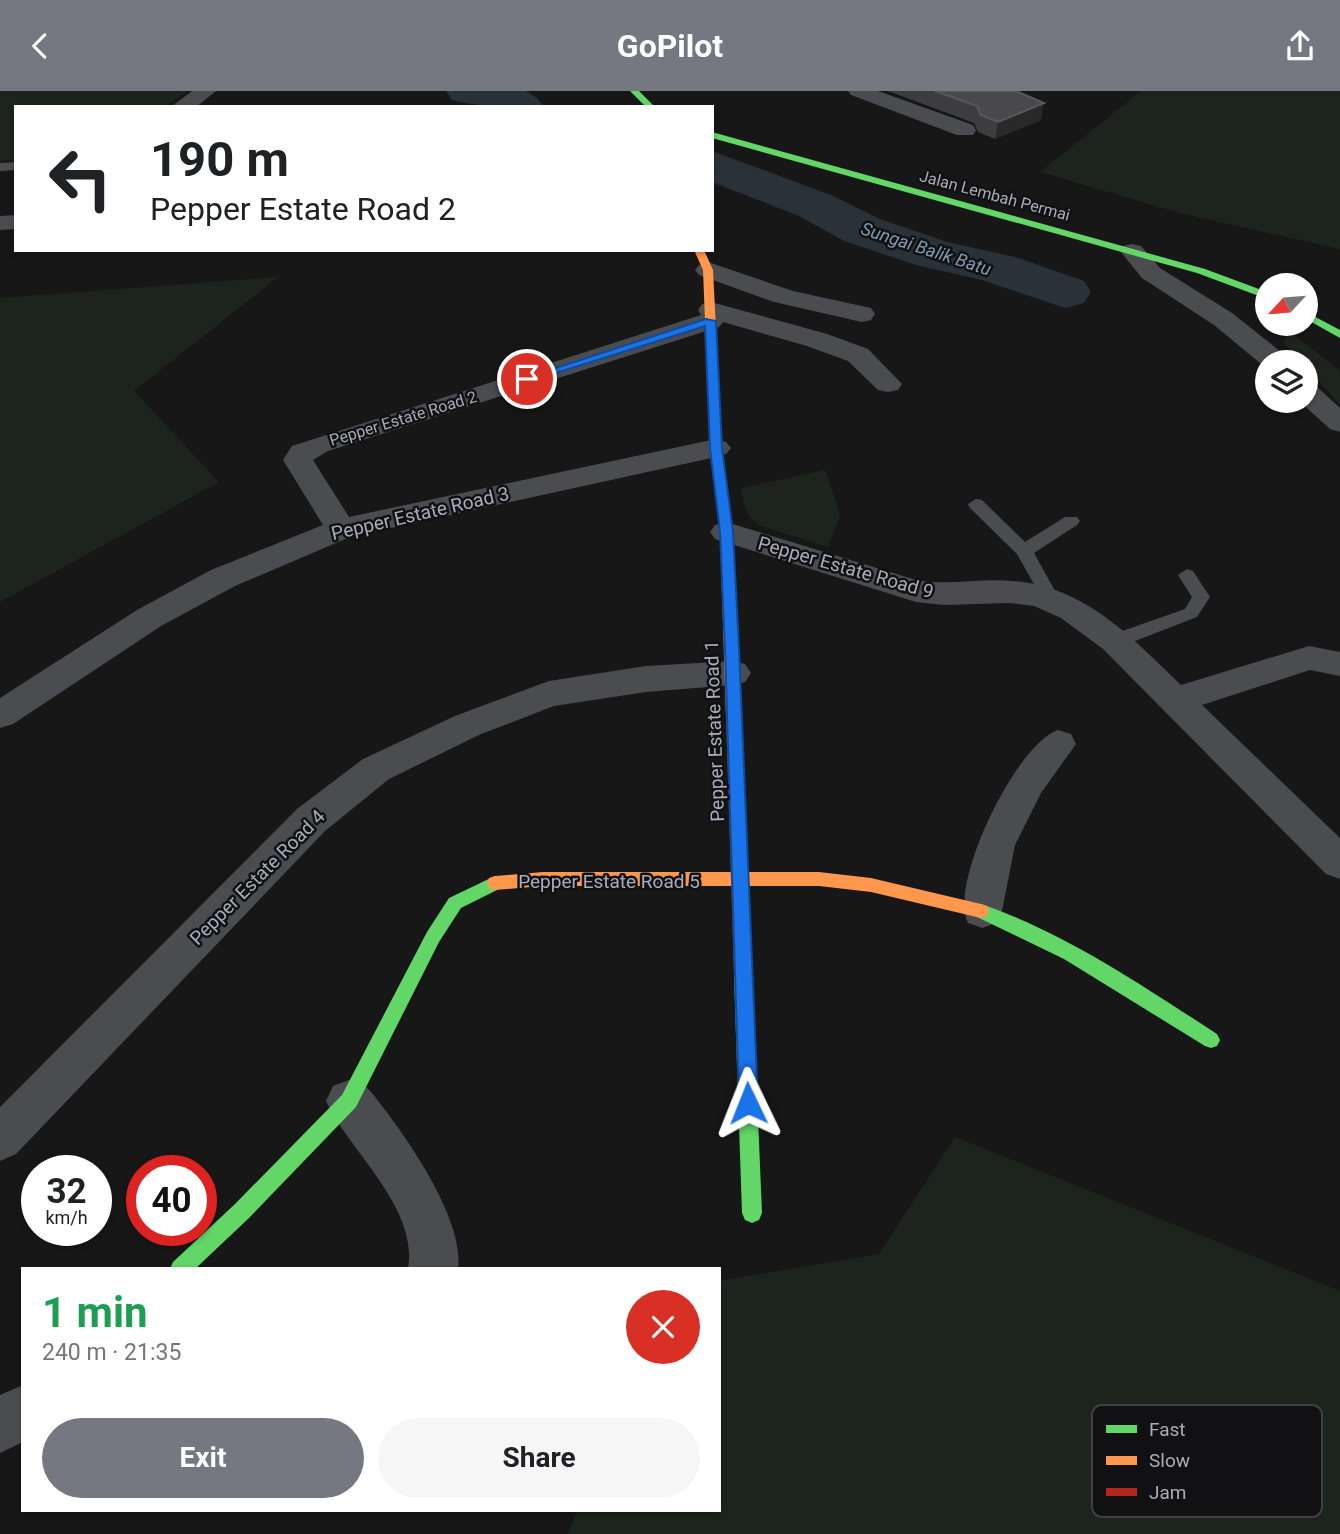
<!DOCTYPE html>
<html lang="en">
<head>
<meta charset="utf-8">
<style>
	body { margin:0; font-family:Roboto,sans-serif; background:#f6f6f6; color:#202124; height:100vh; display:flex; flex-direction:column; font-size:26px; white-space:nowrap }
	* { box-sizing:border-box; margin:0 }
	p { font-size:23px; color:#757577 }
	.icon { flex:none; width:38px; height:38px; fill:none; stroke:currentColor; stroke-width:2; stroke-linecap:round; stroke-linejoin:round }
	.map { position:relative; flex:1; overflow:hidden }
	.details { position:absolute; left:21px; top:1176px; width:700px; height:245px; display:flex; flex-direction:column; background:#fff; border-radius:0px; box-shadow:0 2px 5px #0004 }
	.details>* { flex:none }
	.guide { position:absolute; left:14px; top:14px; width:700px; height:147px; border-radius:0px; box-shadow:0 2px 5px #0004; background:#fff; color:#202124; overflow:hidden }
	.needle { width:46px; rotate:244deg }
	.tools { position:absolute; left:1255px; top:182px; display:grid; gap:14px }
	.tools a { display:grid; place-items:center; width:63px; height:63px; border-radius:50%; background:#fff; box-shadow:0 2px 5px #0004; font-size:35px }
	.speed { position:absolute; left:21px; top:1064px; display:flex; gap:14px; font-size:35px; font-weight:700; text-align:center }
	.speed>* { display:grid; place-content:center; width:91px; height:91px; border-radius:50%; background:#fff; box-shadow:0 2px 5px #0004; line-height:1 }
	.speed small { font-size:18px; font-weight:400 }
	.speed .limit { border:10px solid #d22; background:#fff; color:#111 }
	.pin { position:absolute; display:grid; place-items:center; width:60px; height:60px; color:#fff; margin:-30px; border:4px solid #fff; border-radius:50%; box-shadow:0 2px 7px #0007 }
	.me { position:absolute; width:77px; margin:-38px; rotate:358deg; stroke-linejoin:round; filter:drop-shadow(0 0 5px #0008) }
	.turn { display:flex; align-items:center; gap:24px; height:147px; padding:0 21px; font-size:32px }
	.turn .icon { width:91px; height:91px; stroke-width:2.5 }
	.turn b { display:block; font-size:49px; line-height:60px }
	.round { display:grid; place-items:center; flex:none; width:74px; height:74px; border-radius:37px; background:#f6f6f6 }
	.headline { display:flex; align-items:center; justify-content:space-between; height:119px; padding:0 21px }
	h1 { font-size:42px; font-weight:700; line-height:52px; color:#1e9e55 }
	.action { display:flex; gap:14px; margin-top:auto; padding:14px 21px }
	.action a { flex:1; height:80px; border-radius:42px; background:#757880; color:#fff; font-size:28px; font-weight:700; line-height:80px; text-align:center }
	.action a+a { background:#f6f6f6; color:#202124 }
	header { display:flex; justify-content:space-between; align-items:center; height:91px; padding:0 21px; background:#757880; color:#fff; font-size:32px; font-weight:700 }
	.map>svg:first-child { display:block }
</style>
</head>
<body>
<header><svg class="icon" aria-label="back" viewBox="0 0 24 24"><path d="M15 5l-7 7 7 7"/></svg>GoPilot<svg class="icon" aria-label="share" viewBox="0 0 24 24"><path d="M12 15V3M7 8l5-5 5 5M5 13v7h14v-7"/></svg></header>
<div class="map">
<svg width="1340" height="1443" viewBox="0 0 1340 1443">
	<rect width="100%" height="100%" fill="#171717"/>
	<!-- green -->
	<path fill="#1d241e" d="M0,0H188L164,16H16V69L0,70Z
		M1141,0H1340V158L1180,122L1040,81Z
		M278,186L134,300L219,391L0,511V207Z
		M1290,241L1340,280V314L1306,276V271H1301L1283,251Z
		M825,379L840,424L828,456L759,434C744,424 744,414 741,397Z
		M955,1046L1340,1200V1443H568L577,1419H719V1190L879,1163Z"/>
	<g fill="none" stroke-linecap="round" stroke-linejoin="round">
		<!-- river -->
		<path fill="#2a3239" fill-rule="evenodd" d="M446,0H526L537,7L544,16C512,16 483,17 452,9Z
			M712,60L833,105L880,128L947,151L1015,166L1084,190L1091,201L1084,212L1065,217L982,189L916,174L844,150L799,125L712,91Z"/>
		<!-- lane -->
		<path fill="#4b4c50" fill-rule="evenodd" d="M16,71V79L0,80V72Z
			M976,408L982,409L1025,451L1065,426H1077L1080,430L1077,434L1034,462L1059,507L1056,511H1044L1017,463L970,417L968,413Z
			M1187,478L1193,480L1210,506L1197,526L1122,555H1108L1106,550L1108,545L1185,518L1192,506L1178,484Z"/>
		<!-- street -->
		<path fill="#4b4c50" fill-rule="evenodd" d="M192,0H216L196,16H171Z
			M848,0H878L973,34L976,39L973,44H957L851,4Z
			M16,124V138L0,139V125Z
			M1132,153L1141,155L1160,177L1232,222L1286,265L1290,271H1267L1266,277L1214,234L1142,187L1120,160L1123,155Z
			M708,171L793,200L871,217L875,223L871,229L862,231L774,211L699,184L695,179L699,174Z
			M711,211L827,243L868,258L902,293L898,299L888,301L878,299L848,270L807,255L723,231L719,236L328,360L313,369L349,426L716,348L726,351L731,357L726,363L716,366L350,446L235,495L161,535L13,633L0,637V607L137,519L211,479L323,434L283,369L292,355L701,224L698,219L702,213Z
			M1306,293L1316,295L1340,317V341L1330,338L1299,310H1306Z
			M726,431L916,489C948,495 980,487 1012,490C1085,495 1132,547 1181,594L1309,555L1340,561V585L1310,579L1202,614L1340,747V788L1326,783L1103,558L1061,527L1034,515L1009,512L944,514L916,511L715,448L710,441L715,434Z
			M733,570L745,573L751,582L745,591L733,594L646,601L554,615L481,643L389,688L325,740L16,1063L0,1070V1016L297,718L363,668L455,625L549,590L646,575Z
			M1058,639L1071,643L1076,653L1041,702L1015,754L1002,820L996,832L982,837L968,832C948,792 1017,652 1058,639Z
			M349,989C354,991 360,992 364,995C371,999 377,1009 382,1015C410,1051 465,1131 458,1178H408C419,1117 349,1060 326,1010L333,995Z
			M23,1294V1351L0,1362V1304Z"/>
		<!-- fast -->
		<path fill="#63d668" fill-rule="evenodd" d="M630,0H639L655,16H646Z
			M712,41L1205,178L1267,201V208L1197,182L712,47Z
			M1306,221L1340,239V247L1306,228Z
			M495,785L501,787L503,792L501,797L461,817L439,851L356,1016L249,1127L195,1178H170L173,1171L235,1113L342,1004L427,841L449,807Z
			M981,813C1066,842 1143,895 1217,943L1220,949L1217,955L1211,957L1205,955L1064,868L975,825L973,820L975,815Z
			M743,878L749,880L752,885L762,1122L759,1129L752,1132L745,1129L742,1122L734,885L737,880Z"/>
		<!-- slow -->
		<path fill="#ff974d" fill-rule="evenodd" d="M694,159H704L713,179L722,357L732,441L740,627L733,632L726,627L720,441L710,357L703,179Z
			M543,781H819L871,787L981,813L987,815L989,820L987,825L981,827L871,801L819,795H543L495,799L489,797L487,792L489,787L495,785Z"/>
		<!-- jam -->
		<path fill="#b3261e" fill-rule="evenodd" d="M733,622L740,627L752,885L749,890L743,892L737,890L734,885L726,627Z"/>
	</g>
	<!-- wall -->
	<path fill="#3d3d3f" d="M888,0H1016L1041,29L995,48L978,41L974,32Z"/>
	<!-- shaded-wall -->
	<path fill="#29292a" d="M1044,12L1041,29L995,48L998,31Z"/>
	<!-- building -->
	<path fill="#49494c" stroke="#58595d" stroke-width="2" d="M935,0H1016L1044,12L998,31L981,24L977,15Z"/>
	<!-- route -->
	<path fill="#1a73e8" stroke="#114b97" stroke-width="2" d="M706,228L716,230L722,357L733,441L739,558L758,1012L755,1018L748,1020L742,1018L739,1012L725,558L720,441L710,357L705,235L531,290L522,288Z"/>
	<g text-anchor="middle" stroke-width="5" stroke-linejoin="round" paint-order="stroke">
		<!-- far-street labels -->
		<g font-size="16" fill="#a8adb8" stroke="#111113">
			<text transform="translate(995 104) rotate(15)" y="6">Jalan Lembah Permai</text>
			<text transform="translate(403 327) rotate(-17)" y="6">Pepper Estate Road 2</text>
		</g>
		<!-- far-water labels -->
		<g font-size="18" font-style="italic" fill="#7f9bb3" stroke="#111113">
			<text transform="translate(926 158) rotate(18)" y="6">Sungai Balik Batu</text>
		</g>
		<!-- street labels -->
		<g font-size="19" fill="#a8adb8" stroke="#111113">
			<text transform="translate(420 422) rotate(-13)" y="7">Pepper Estate Road 3</text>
			<text transform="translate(846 476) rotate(16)" y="7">Pepper Estate Road 9</text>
			<text transform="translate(714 640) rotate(-92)" y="7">Pepper Estate Road 1</text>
			<text transform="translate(257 786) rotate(-45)" y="7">Pepper Estate Road 4</text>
			<text x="609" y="797">Pepper Estate Road 5</text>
		</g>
	</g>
	<!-- legend -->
	<rect x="1092" y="1314" width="230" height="112" rx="10" fill="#111113" stroke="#3e4045" stroke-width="2"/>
	<rect x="1106" y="1334" width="31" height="8" fill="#63d668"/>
	<rect x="1106" y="1365" width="31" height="9" fill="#ff974d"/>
	<rect x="1106" y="1397" width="31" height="8" fill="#b3261e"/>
	<g font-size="19" fill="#a8adb8">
		<text x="1149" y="1345">Fast</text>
		<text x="1149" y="1376">Slow</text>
		<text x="1149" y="1408">Jam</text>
	</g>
</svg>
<div class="tools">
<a><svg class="needle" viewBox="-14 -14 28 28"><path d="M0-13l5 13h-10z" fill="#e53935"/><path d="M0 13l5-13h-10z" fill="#757577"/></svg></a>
<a><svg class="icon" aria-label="layers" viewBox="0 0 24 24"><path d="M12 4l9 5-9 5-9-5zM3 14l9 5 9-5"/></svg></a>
</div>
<div class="speed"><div>32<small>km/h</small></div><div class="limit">40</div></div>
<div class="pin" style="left:527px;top:288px;background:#d93025"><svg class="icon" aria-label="arrive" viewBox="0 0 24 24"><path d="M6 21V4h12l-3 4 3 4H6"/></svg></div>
<svg class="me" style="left:748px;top:1012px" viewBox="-20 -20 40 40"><path d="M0-17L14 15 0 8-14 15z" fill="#1a73e8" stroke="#fff" stroke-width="4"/></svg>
<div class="guide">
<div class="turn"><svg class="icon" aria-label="left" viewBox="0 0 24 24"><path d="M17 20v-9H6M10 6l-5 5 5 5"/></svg><div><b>190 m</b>Pepper Estate Road 2</div></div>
</div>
<section class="details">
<div class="headline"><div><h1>1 min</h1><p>240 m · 21:35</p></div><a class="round" style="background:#d93025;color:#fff"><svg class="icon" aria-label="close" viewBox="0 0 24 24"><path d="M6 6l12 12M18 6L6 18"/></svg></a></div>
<div class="action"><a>Exit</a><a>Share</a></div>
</section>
</div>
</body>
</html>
